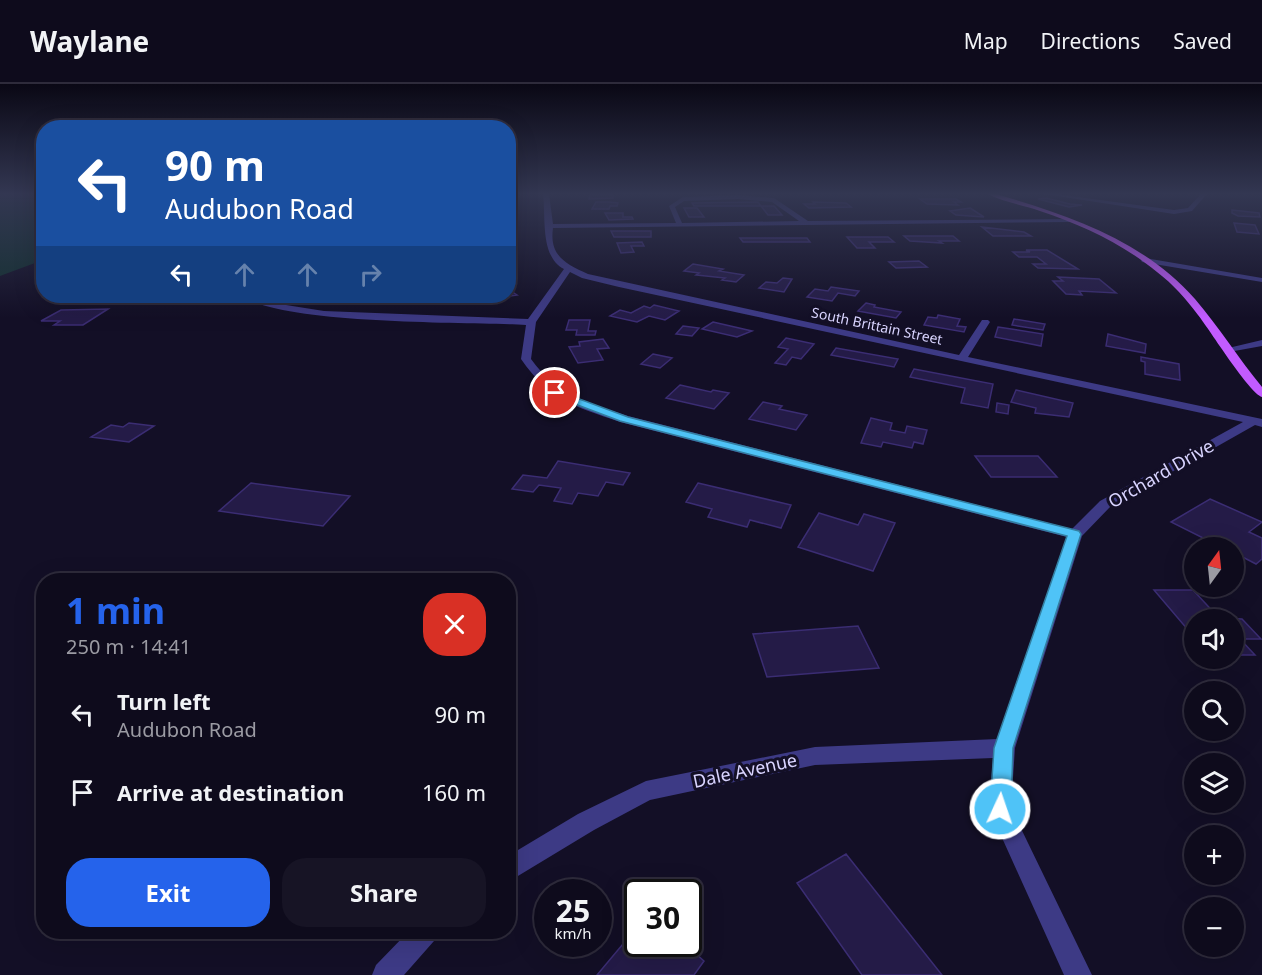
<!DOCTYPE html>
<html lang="en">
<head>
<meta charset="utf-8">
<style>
	body { margin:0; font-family:"Noto Sans",sans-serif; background:#171425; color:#f1f3f6; height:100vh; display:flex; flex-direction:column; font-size:22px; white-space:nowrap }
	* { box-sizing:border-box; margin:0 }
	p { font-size:20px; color:#9b9ba3 }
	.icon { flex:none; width:33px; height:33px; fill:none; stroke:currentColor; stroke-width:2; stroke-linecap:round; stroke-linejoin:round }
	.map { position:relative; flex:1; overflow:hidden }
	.drawer { position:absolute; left:36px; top:489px; width:480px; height:366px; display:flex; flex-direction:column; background:#0e0b1c; border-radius:24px; box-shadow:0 6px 24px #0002,0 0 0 2px #2e2b3b }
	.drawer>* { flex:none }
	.banner { position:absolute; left:36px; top:36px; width:480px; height:183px; border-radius:24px; box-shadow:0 6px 24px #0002,0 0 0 2px #2e2b3b; background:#1a4fa0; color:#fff; overflow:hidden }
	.needle { width:39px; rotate:15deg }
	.tools { position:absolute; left:1184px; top:453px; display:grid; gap:12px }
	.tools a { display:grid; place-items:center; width:60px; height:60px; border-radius:50%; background:#0e0b1c; box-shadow:0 6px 24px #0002,0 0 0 2px #2e2b3b; font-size:30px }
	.speed { position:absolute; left:534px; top:795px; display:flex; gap:12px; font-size:30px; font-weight:700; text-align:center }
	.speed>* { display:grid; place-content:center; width:78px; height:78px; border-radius:50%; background:#0e0b1c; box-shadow:0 6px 24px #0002,0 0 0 2px #2e2b3b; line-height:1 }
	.speed small { font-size:15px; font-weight:400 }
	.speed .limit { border:3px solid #111; border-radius:9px; background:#fff; color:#111 }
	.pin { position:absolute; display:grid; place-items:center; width:51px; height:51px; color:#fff; margin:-26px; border:3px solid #fff; border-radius:50%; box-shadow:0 2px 6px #0007 }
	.me { position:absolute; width:66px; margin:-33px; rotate:3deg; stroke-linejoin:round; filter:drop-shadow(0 0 4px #0008) }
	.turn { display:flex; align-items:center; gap:21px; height:126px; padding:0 30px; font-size:27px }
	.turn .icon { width:78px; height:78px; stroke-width:2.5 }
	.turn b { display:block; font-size:42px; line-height:51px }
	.lanes { display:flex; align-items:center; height:57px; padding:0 30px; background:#0003; justify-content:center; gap:30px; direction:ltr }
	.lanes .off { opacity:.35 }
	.round { display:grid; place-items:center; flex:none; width:63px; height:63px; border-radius:24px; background:#171425 }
	.overview { display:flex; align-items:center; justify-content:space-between; height:102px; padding:0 30px }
	h1 { font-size:36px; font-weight:700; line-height:45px; color:#2563eb }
	.cta { display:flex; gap:12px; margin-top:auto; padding:12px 30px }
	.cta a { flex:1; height:69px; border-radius:24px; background:#2563eb; color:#fff; font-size:24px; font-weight:700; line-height:69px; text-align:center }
	.cta a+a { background:#171425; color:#f1f3f6 }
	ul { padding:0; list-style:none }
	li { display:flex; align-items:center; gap:18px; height:78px; padding:0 30px }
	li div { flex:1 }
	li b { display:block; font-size:22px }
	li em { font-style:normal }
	header { display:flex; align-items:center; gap:36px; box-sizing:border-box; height:84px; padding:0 30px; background:#0e0b1c; border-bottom:2px solid #2e2b3b }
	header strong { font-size:28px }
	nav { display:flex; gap:33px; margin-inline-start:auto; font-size:21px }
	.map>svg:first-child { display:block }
</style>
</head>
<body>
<header>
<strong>Waylane</strong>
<nav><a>Map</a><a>Directions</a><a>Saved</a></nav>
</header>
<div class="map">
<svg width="1262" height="891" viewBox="0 0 1262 891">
	<rect width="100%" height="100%" fill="#130f26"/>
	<!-- green -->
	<path fill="#12302f" d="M0,110H44L43,176L0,192Z"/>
	<!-- building -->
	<path fill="#241b47" stroke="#3b2d73" stroke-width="1.5" d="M590,110H605L613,111V114L589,115Z
		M1046,114L1070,120L1082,121L1069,123L1038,115Z
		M920,115H956L961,118H954L958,121L927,120Z
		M596,118H609L618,119L617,122H610L609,125H592Z
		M758,118L761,122H694L692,119Z
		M813,118L846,119L851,123L809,124L804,120H815Z
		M761,122H774L782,131H768Z
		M684,124H697L704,133H689Z
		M970,124L984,133L956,131L950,127Z
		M1232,126L1259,129L1260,133L1238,132L1232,129Z
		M605,129H623V133H632L633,135L609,136Z
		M1234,139L1255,141L1259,150L1237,148Z
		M982,143L1024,148L1031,152H993Z
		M611,147H651V153H614Z
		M904,152H953L959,157H939L942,159L910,157Z
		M847,153H888L894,158H869L875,164H857Z
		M740,154H807L810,158H743Z
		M642,158L644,162H631L634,168L621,169L617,159Z
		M1026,166H1047L1078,185L1038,184L1033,180H1046L1037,173H1019L1013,168H1030Z
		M919,177L927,183L896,184L889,178Z
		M693,180L723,185L719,187L744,191L736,198L722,196L725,194L696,191L699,189L684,187Z
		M1058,193L1099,195L1116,209L1079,207L1082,211L1066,210L1053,197H1063Z
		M783,194L792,195L784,208L759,204L766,198L777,199Z
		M831,203L859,207L855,212L838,209L832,217L807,213L815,205L828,207Z
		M508,205L517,211L468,218L464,212H508Z
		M381,212H438L430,218L377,215Z
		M866,219L875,221L874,223L901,228L896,234L858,227Z
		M654,221L679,227L665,236L649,232L637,238L610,232L620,226L631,229L644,222L650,224Z
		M108,225L83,241H54L60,237H41L61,226Z
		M938,231L960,235L957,242L966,243L964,248L924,241L928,233L937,234Z
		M1014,235L1045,240L1043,246L1012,241Z
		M569,236H590L588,247H596L595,251H576L577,246H566Z
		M713,238L752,247L737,253L702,245Z
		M683,242L699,244L692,252L676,250Z
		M998,243L1043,250L1041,262L995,253Z
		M1108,250L1146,260L1145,269L1106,262Z
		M786,254L814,260L801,275L792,273L786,281L775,279L788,265L778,263Z
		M603,255L609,264L597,265L603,276L578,279L569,263L580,262L579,258Z
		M836,264L898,275L894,283L831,271Z
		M653,270L672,274L660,284L641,280Z
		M1141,273L1179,280L1180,296L1145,290V278L1141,277Z
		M914,285L993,300L988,324L961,319L965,304L910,293Z
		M680,301L711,308L713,306L729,309L714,325L666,314Z
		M1016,306L1073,319L1069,333L1035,329L1036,324L1011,318Z
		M763,318L782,322L779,325L807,331L796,346L749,335Z
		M997,319L1009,321L1008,330L996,328Z
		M871,334L892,339L890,346L905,349L907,342L927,346L923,360L914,358L912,364L883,358L881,363L861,359Z
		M129,339L154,342L129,358L91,353L111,341L123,343Z
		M975,372H1038L1057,393H991Z
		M558,377L630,389L623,401L606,398L598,412L578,409L572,420L554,417L561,404L539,401L533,408L512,405L523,391L547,394Z
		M251,399L350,412L323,442L219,427Z
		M698,399L791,421L781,444L750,436L747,443L708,433L712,425L686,418Z
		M1210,415L1262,438L1249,448L1262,454V475L1256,480L1233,468V464H1223L1171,438Z
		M819,429L858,441L864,430L895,439L873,487L798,463Z
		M471,488L480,496H452Z
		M1154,506H1193L1219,534L1242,535L1261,555H1240L1255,571H1233V536H1194V553Z
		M858,542L879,584L767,593L753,550Z
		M846,770L942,891H862L797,799Z
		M638,842V860H685L704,877L694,891H597Z"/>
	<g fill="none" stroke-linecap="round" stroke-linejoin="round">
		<!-- minor -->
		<path fill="#3d3a85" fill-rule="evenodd" d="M543,110H549L553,140L676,139L669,122L683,113L738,111L774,114L808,137L1071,135L1069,138L553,144C549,172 566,180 588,190L959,271L982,236H988L990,238L968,273L1262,335V343L1255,341L1110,423L1082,452L1015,664L1011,724L1092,891H1064L989,725L993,674L815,681L650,716L594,746L508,798V772L578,730L646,697L815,663L997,655L1067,453L620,338C574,322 550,317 521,275L526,241C472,238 279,241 244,212H254L267,218L324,227L528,235L564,185C540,173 546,134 543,110ZM738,115L772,118L799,137L682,139L675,123L684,117ZM570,188L582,194L619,203L1243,338L1100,417L1072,445L628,332C588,319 557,311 531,275L536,238Z
			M1044,110H1056L1174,126L1188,124L1201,110H1207L1192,127L1174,130Z
			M1145,174L1262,194V198L1142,178L1141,176Z
			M1262,256V262L1229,268L1224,265Z
			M408,848H438L434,857L404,891H372L376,881Z"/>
		<!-- major -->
		<path fill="#c25bff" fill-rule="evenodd" d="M988,110H996C1069,131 1144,157 1195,215C1219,243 1239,275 1262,303V313C1249,309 1210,246 1198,231C1186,215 1173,200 1157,188C1123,160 1082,141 1040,127C1023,121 1003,118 988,110Z"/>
	</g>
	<!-- sky -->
	<linearGradient id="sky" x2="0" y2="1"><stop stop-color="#0a0815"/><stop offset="0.47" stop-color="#333752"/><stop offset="1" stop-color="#333752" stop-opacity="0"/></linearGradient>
	<rect width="1262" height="234" fill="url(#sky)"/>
	<!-- route -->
	<path fill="#4fc3f7" stroke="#337fa1" stroke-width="1.5" d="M555,306L628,333L1079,447L1081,450L1013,664L1011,725L1008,732L1000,735L993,732L990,725L994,664L1067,452L620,337L551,311L549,309Z"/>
	<g text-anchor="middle" stroke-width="6" stroke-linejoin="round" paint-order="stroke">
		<!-- far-street labels -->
		<g font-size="14" fill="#d9d4ff" stroke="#130f26">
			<text transform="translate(877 242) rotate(12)" y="5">South Brittain Street</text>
		</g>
		<!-- near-street labels -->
		<g font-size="18" fill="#d9d4ff" stroke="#130f26">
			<text transform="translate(1161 390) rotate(-30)" y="6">Orchard Drive</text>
			<text transform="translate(745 687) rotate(-12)" y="6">Dale Avenue</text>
		</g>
	</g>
</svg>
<div class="tools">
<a><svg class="needle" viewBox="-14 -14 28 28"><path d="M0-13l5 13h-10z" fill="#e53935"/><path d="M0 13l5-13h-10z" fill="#9b9ba3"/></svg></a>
<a><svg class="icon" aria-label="sound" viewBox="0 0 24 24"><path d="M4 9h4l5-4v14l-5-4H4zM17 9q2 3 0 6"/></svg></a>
<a><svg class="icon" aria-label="search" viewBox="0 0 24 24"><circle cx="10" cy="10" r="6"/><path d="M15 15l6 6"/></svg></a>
<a><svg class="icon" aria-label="layers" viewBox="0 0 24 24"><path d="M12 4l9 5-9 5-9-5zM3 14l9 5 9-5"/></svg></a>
<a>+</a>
<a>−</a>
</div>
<div class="speed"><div>25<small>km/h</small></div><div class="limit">30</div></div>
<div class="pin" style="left:555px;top:309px;background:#d93025"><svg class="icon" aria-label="arrive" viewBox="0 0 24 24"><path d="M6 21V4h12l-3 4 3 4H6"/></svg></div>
<svg class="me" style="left:1000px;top:725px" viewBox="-20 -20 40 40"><circle r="17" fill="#4fc3f7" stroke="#fff" stroke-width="3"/><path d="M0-11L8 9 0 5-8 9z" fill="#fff"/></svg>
<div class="banner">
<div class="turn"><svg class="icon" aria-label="left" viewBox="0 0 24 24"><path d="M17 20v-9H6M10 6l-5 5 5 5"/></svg><div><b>90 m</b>Audubon Road</div></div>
<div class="lanes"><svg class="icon" aria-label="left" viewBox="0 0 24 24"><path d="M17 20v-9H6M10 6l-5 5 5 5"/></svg><svg class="icon off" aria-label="ahead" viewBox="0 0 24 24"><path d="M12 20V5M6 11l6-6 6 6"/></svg><svg class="icon off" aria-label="ahead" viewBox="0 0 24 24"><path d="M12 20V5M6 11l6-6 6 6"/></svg><svg class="icon off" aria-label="right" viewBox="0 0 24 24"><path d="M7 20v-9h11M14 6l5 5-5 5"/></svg></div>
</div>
<section class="drawer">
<div class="overview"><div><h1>1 min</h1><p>250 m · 14:41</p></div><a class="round" style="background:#d93025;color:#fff"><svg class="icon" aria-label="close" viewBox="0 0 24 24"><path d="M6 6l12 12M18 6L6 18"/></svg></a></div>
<ul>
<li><svg class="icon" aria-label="left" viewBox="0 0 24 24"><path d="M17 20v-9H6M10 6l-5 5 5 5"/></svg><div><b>Turn left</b><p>Audubon Road</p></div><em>90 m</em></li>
<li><svg class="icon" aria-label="arrive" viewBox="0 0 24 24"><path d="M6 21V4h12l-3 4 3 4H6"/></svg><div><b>Arrive at destination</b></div><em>160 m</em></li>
</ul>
<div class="cta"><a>Exit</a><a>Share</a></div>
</section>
</div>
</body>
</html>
